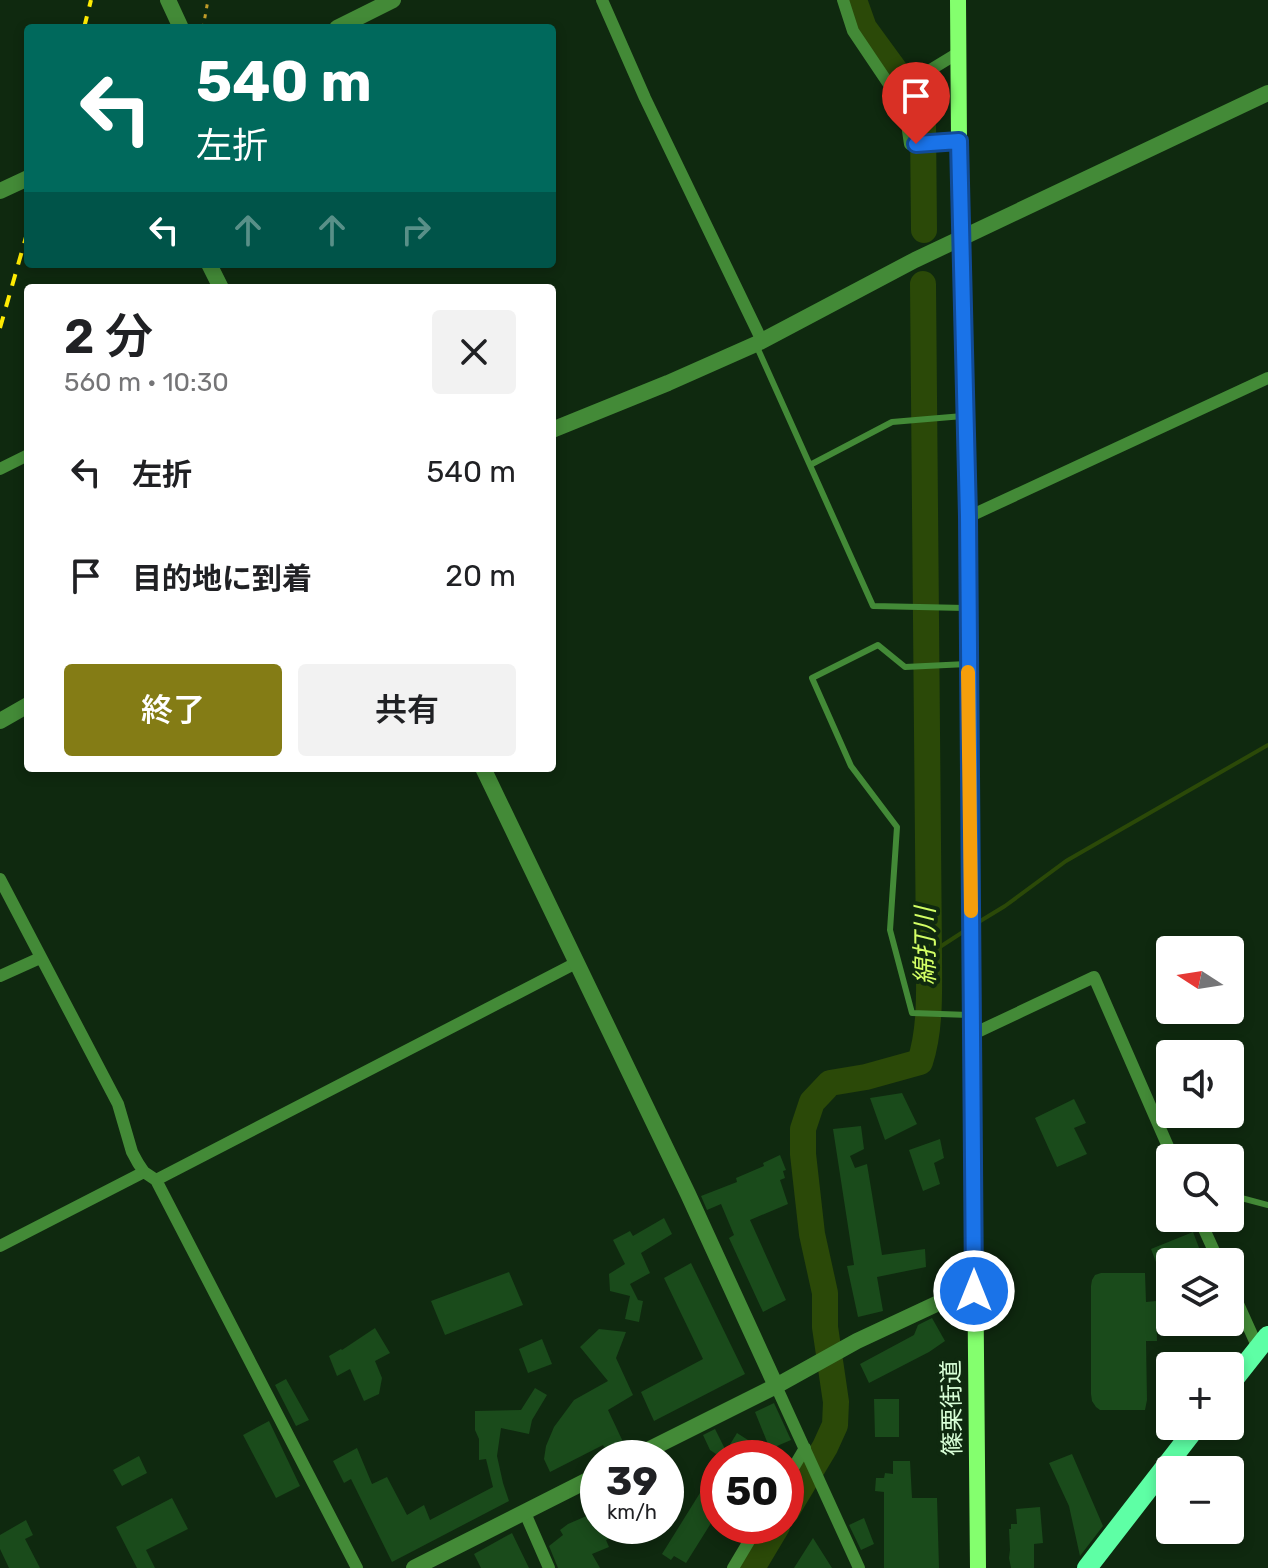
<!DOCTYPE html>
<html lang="ja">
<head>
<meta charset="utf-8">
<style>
	body { margin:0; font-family:Rubik,"Noto Sans JP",sans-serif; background:#f2f2f2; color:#202124; height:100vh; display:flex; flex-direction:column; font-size:30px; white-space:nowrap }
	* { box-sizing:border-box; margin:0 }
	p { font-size:26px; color:#757577 }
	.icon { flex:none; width:44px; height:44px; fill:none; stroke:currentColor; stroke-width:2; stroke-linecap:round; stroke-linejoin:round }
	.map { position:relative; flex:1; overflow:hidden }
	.sheet { position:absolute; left:24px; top:284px; width:532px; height:488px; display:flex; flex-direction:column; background:#fff; border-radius:8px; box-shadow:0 4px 12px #0003 }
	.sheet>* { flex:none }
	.hud { position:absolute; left:24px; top:24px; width:532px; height:244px; border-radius:8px; box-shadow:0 4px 12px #0003; background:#00695c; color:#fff; overflow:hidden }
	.needle { width:52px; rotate:282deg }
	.fabs { position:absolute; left:1156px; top:936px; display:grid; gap:16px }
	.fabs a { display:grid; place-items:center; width:88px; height:88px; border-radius:8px; background:#fff; box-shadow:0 4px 12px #0003; font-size:40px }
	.speed { position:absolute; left:580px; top:1440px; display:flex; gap:16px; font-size:40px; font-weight:700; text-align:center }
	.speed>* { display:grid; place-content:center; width:104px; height:104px; border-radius:50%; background:#fff; box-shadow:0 4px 12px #0003; line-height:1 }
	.speed small { font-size:20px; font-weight:400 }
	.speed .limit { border:12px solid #d22; background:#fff; color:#111 }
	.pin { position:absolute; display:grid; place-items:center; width:68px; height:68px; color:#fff; margin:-82px -34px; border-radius:50% 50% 50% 0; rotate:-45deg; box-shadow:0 0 8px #0007 }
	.pin .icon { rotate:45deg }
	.me { position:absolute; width:88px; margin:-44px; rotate:0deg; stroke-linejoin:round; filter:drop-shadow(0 0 6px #0008) }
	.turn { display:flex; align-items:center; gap:28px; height:168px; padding:0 40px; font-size:36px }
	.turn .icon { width:104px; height:104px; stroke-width:2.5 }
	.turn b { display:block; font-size:56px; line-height:68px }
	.lanes { display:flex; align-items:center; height:76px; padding:0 40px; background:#0003; justify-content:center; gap:40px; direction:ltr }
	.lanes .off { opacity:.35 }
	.round { display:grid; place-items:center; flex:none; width:84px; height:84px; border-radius:8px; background:#f2f2f2 }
	.overview { display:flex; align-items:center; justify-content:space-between; height:136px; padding:0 40px }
	h1 { font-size:48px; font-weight:600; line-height:60px }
	.action { display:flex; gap:16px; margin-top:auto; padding:16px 40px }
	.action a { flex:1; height:92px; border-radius:8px; background:#847c15; color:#fff; font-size:32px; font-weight:600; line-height:92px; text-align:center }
	.action a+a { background:#f2f2f2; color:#202124 }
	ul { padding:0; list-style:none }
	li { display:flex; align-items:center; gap:24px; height:104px; padding:0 40px }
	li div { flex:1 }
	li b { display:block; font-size:30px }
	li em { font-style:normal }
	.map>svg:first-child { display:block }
</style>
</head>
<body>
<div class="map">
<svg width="1268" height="1568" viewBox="0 0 1268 1568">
	<rect width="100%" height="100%" fill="#0f290f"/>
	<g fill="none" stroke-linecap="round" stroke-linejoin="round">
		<!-- stream -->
		<path stroke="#2b4908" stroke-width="4" d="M977,923L1005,906L1066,861L1268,745
			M929,954L966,930"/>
		<!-- river -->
		<path stroke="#2b4908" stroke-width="26" d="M854,0L864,28L918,102L923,125L924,230
			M786,1512L825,1447L835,1425L836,1402L825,1327V1293L812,1234L803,1154V1129L812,1102L830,1083L866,1077L920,1062C931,1028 929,990 929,954L923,284
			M752,1568L777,1526"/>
	</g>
	<!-- building -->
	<path fill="#1a4b1b" d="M902,1093L917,1124L885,1140L870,1098Z
		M1074,1099L1086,1123L1074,1128L1087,1154L1057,1167L1035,1118Z
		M861,1126L864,1149L850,1156L855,1168L867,1164L882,1255L925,1249L926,1267L877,1277L883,1311L858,1317L847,1266L854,1265L833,1129Z
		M940,1139L944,1158L934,1163L940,1184L923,1191L909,1150Z
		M780,1155L786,1170L783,1171L785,1178L780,1180L788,1204L750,1220L786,1300L763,1312L729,1238L734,1235L721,1204L707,1210L701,1196L737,1182L736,1178L764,1166L763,1163Z
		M664,1218L672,1234L641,1253L650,1273L630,1284L638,1300L643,1301L639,1322L625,1319L630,1296L610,1291L609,1274L625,1264L613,1240L630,1231L633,1236Z
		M1193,1232L1201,1253L1179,1262H1170V1265L1159,1270L1151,1249Z
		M691,1263L745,1374L654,1421L641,1392L703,1359L664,1278Z
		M509,1272L523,1305L445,1335L431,1301Z
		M1101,1273H1145L1146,1302L1156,1301L1157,1341H1146L1147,1400L1145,1410H1100L1096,1407L1092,1401L1091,1394V1286L1092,1280L1095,1275Z
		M932,1318L945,1341L929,1352L869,1383L860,1364L914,1335L918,1325Z
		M375,1328L390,1353L375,1361L382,1378L379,1394L364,1401L350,1369L337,1376L329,1356L341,1349L342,1350Z
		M599,1329L626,1332L616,1358L633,1395L608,1410L625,1446L608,1454L603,1445L550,1472L544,1459L546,1446L554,1427L574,1400L608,1381L580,1347Z
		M542,1339L552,1364L528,1373L519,1349Z
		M286,1379L309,1420L296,1426L275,1385Z
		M535,1388L547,1395L532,1420L529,1434L501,1428L497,1456L503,1483L509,1501L392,1562L351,1479L344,1483L333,1461L357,1448L372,1484L387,1477L407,1515L424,1505L430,1520L493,1487L486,1459L479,1460V1439L475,1430V1411L521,1410Z
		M874,1399H899V1437H875Z
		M774,1403L791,1440L770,1449L755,1412Z
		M269,1421L300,1486L276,1498L243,1435Z
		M715,1429L726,1451L737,1433L776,1458H722L710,1450L703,1435Z
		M1072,1454L1103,1526L1080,1556L1069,1506L1049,1463Z
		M139,1456L147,1473L122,1486L113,1470Z
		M893,1461H910L912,1498H937L939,1568H884V1492L875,1491L876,1478H884L885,1473L893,1474Z
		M718,1464V1512L686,1563L674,1556L671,1560L662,1554Z
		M172,1498L188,1529L146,1550L155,1568H137L116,1527Z
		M1040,1507L1043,1543L1034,1544V1568H1011L1009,1558L1010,1550L1009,1529H1011V1524H1017L1016,1509Z
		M598,1511V1526H638L606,1540L609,1547L592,1554L600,1568H558L549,1546L563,1535L560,1530L568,1524Z
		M864,1518L874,1544L861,1550L849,1525Z
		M26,1520L33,1535L25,1539L40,1568H9L0,1549V1535Z
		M512,1533L529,1568H481L474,1554Z
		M813,1538L832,1568H794Z"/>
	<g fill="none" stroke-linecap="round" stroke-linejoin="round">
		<!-- path -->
		<path stroke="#c09c29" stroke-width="3" stroke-dasharray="4 6" stroke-linecap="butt" d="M203,28L208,0"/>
		<!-- service -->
		<path stroke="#438a37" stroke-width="6" d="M757,347L873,606L965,608
			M810,465L892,422L963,416
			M967,664L905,667L878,645L812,678L851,766L897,827L890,930L912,1013L969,1015
			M1230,1195L1268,1205"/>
		<!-- minor -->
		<path stroke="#438a37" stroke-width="12" d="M602,0L645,98L762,341
			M843,0L853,31L894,92L958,53
			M894,92L906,117L910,144L959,141
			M0,469L28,455
			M968,517L1268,378
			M0,879L118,1104L132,1152L138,1163L144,1172L156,1180L357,1568
			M0,976L40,958
			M973,1034L1094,977L1173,1158
			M156,1180L576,963
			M1199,1218L1219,1262
			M0,1246L144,1172
			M1230,1286L1258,1348
			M776,1386L859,1568
			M786,1480L805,1448
			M525,1513L549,1568
			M733,1568L758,1526"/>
		<!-- tertiary -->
		<path stroke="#438a37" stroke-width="16" d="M168,0L181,28
			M337,28L393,0
			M0,191L28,178
			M209,264L221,288
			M552,430L668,383L756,344L915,260L1268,93
			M0,721L28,705
			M483,768L688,1194L776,1386
			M632,1458L776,1386L857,1341L962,1292L974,1291
			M414,1568L598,1475"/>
		<!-- secondary -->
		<path stroke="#84ff6e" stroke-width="16" d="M958,0L959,141L968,517V669L973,1034L978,1568"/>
		<!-- primary -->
		<path stroke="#5effa5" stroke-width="20" d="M1230,1384L1268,1336
			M1087,1568L1197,1426"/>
		<!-- rail -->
		<path stroke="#ffeb03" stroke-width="4" stroke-dasharray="12 10" stroke-linecap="butt" d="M84,28L91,0
			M0,328L28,230"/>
	</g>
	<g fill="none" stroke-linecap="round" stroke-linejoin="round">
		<!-- route casing -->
		<g stroke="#114b97" stroke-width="20">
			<path id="route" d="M916,144L959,141L968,517L974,1291"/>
		</g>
		<!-- route -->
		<use href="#route" stroke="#1a73e8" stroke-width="14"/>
		<!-- slow -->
		<path stroke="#f59e0b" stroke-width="14" d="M968,672L971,911"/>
	</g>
	<g text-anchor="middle" stroke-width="8" stroke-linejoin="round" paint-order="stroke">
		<!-- street labels -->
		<g font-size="24" fill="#d9ffd7" stroke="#0f290f">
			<text transform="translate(952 1408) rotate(-91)" y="8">篠栗街道</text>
		</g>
		<!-- water labels -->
		<g font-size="26" font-style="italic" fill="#d3ff65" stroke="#0f290f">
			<text transform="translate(925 946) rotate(-90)" y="9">綿打川</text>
		</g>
	</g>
</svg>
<div class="fabs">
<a><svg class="needle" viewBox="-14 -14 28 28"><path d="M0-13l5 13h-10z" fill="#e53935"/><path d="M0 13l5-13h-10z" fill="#757577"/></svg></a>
<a><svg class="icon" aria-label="sound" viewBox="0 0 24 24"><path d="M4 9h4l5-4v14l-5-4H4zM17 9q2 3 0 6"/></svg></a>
<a><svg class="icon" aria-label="search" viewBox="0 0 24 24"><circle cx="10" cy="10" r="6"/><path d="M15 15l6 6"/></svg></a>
<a><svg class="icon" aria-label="layers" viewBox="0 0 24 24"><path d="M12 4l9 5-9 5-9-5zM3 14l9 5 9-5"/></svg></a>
<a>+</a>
<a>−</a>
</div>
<div class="speed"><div>39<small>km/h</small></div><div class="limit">50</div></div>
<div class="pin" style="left:916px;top:144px;background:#d93025"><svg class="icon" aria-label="arrive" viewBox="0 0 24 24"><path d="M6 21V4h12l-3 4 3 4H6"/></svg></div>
<svg class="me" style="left:974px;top:1291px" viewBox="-20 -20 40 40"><circle r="17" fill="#1a73e8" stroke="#fff" stroke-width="3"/><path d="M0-11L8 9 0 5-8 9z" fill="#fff"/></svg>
<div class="hud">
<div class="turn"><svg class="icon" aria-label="left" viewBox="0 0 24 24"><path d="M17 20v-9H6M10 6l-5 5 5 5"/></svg><div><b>540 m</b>左折</div></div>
<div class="lanes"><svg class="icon" aria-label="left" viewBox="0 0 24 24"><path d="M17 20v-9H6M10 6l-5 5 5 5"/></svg><svg class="icon off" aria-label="ahead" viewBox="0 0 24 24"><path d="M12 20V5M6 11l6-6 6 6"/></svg><svg class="icon off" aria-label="ahead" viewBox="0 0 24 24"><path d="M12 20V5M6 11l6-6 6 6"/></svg><svg class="icon off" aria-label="right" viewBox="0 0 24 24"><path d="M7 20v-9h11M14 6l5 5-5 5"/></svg></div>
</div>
<section class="sheet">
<div class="overview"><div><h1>2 分</h1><p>560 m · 10:30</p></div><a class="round"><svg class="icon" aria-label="close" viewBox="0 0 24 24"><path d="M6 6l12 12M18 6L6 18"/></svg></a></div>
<ul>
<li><svg class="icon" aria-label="left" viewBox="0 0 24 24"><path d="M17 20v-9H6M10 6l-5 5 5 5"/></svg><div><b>左折</b></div><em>540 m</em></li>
<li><svg class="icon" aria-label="arrive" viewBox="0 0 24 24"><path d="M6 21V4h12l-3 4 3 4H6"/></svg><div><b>目的地に到着</b></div><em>20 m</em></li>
</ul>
<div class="action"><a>終了</a><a>共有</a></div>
</section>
</div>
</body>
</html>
